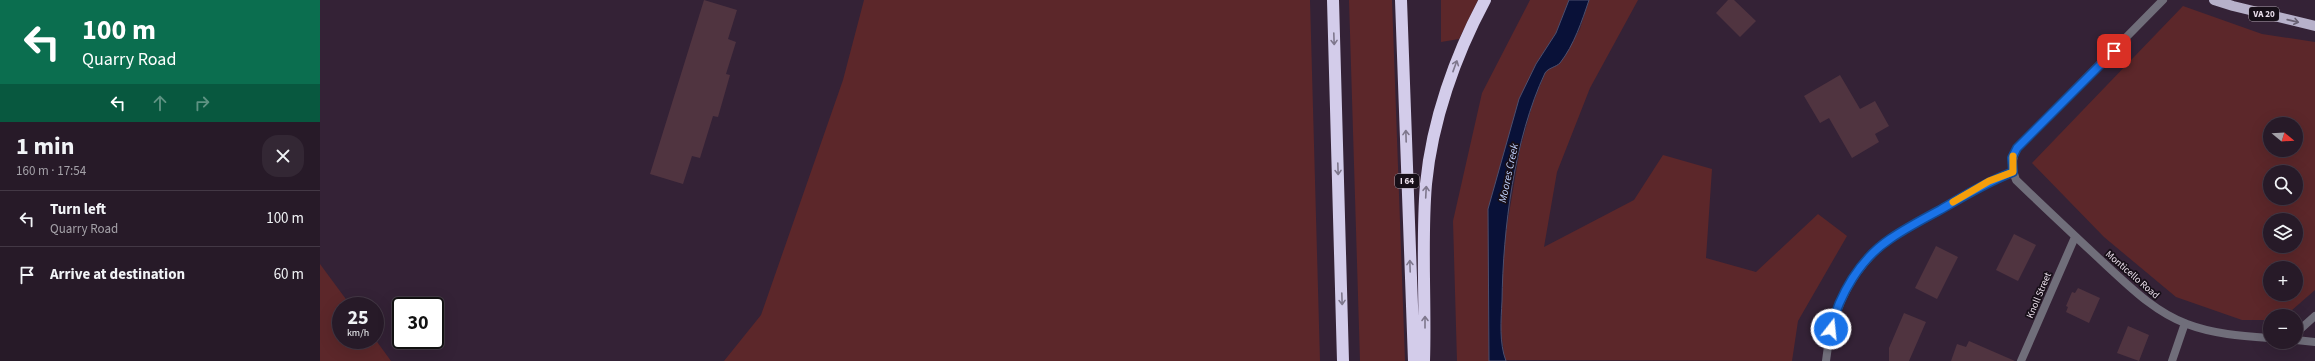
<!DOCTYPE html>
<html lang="en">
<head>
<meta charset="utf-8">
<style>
	body { margin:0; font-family:"Source Sans 3",sans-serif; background:#332734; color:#f1f3f6; height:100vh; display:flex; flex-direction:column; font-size:15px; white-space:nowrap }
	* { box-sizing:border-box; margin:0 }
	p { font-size:13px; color:#a4a1a8 }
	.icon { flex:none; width:22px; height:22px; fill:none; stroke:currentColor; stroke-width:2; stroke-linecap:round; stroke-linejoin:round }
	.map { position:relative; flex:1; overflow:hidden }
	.sheet { display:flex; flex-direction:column; background:#271a28; width:320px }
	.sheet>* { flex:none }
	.top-card { background:#0b6e4f; color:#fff; overflow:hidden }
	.needle { width:26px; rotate:108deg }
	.tools { position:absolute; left:1943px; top:117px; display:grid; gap:8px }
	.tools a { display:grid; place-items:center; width:40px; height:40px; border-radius:50%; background:#271a28; box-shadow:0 4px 16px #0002,0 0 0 1px #433845; font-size:20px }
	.speed { position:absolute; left:12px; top:297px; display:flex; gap:8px; font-size:20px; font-weight:700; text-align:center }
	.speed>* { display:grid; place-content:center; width:52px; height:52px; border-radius:50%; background:#271a28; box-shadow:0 4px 16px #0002,0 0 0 1px #433845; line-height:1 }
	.speed small { font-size:10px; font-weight:400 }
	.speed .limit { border:2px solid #111; border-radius:6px; background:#fff; color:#111 }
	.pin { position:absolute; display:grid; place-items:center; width:34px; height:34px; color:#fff; margin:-17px; border-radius:8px; box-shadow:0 2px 6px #0006 }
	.me { position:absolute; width:44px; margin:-22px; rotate:16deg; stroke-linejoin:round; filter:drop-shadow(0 0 3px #0008) }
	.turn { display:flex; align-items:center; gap:14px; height:84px; padding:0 16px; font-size:18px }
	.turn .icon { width:52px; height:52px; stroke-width:2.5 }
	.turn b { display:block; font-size:28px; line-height:34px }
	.lanes { display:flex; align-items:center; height:38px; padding:0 16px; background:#0003; justify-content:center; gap:20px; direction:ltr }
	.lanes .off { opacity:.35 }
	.round { display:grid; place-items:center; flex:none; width:42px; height:42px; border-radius:16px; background:#332734 }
	.head { display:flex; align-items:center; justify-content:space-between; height:68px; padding:0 16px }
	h1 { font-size:24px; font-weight:700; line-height:30px }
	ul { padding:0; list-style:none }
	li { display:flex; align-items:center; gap:12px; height:56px; padding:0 16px; border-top:1px solid #433845 }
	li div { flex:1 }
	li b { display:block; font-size:15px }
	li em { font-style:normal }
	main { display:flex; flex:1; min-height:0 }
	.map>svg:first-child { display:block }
</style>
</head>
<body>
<main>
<section class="sheet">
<div class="top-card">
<div class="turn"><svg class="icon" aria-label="left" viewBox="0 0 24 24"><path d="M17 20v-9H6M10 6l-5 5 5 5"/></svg><div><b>100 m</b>Quarry Road</div></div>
<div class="lanes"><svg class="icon" aria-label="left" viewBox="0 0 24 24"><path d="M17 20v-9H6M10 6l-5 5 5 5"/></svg><svg class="icon off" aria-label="ahead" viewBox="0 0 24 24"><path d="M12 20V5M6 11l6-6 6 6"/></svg><svg class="icon off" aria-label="right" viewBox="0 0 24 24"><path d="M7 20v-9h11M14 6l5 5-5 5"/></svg></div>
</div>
<div class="head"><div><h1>1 min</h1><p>160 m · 17:54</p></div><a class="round"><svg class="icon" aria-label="close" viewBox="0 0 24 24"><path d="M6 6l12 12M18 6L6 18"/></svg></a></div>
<ul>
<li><svg class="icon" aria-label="left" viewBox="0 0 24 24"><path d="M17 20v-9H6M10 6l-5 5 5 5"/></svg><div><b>Turn left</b><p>Quarry Road</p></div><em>100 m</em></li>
<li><svg class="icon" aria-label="arrive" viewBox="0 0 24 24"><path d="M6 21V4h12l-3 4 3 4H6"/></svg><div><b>Arrive at destination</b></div><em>60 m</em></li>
</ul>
</section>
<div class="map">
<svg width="1995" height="361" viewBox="0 0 1995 361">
	<rect width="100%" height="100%" fill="#342236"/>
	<!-- green -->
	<path fill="#5c272a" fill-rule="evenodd" d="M544,0H990L1000,361H404L441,315L523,80Z
		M1029,0H1072L1085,361H1040Z
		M1121,0H1158L1139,39L1121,42Z
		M1210,0H1249L1236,33L1216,64L1168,209L1169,361H1137L1133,221L1162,93Z
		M1269,0H1318L1270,88L1237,172L1224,247L1314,200L1343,155L1392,169L1386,258L1436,272L1498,214L1527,236L1478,321L1472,361L1185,360L1181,331L1183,249L1200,149L1212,106L1226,71L1239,64L1260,29Z
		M1863,6L1942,34L1995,42V290L1965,316H1950V320H1922L1856,297L1784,237L1712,163ZM1950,124H1976V150H1950ZM1950,172H1976V198H1950ZM1950,220H1976V246H1950ZM1950,268H1976V294H1950Z
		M0,264L31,306H21V340L55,339L71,361H0Z"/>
	<!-- water -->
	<path fill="#091138" stroke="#4d4f6e" d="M1249,0H1269C1262,21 1254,45 1240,63C1236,67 1228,68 1225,73C1194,139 1183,229 1182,301C1181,320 1179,343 1186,361H1169L1168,209L1199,99L1216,64L1236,33Z"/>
	<!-- building -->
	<path fill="#503440" d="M384,0L417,10L408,39L416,42L406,74L410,75L398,117L393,116L380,158L372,156L363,184L330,174Z
		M1408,0H1414L1436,21L1420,37L1396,13Z
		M1520,75L1540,109L1555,101L1569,126L1555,134L1559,142L1532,158L1509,118L1500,123L1484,96Z
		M1694,234L1716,245L1698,281L1676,270Z
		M1616,246L1638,257L1617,299L1595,288Z
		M1758,288L1780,298L1769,323L1746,312L1748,307L1746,306L1752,292L1755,293Z
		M1584,313L1606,322L1589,361H1569V348Z
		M1808,326L1829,335L1819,361L1797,353Z
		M1649,341L1695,361H1631L1637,344L1646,347Z"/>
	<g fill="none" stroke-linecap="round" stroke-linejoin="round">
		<!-- minor -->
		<path stroke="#706e7a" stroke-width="8" d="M1843,0L1697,148C1692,159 1691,168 1696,180C1726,209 1756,237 1786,265C1811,288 1835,312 1867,324C1893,334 1922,336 1950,338
			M1976,333L1995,316
			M1976,340L1995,342
			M1506,361C1511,313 1529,271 1568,240C1582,229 1601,221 1617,211C1642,197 1666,183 1693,172
			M1701,361L1755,237
			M1852,361L1865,323"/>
		<!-- primary -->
		<path stroke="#b7b1ca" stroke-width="10" d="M1894,0L1913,6L1995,26"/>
		<!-- motorway -->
		<path stroke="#d3ccea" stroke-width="12" d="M1013,0L1023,361
			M1081,0L1094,361
			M1104,361C1106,302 1101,243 1106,184C1112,121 1135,56 1165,0"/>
	</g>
	<!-- one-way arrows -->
	<defs><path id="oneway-shaft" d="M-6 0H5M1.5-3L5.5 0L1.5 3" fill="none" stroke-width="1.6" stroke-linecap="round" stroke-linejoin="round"/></defs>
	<use stroke="#676071" href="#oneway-shaft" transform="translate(1973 21) rotate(13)"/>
	<g stroke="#7e778c">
		<use href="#oneway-shaft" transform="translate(1014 39) rotate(88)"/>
		<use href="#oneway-shaft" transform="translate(1135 66) rotate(-70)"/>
		<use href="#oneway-shaft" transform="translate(1086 136) rotate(-92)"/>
		<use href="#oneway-shaft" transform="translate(1018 169) rotate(88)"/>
		<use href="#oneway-shaft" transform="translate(1106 192) rotate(-87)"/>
		<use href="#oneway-shaft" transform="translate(1090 266) rotate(-92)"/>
		<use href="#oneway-shaft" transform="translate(1022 299) rotate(88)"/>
		<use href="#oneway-shaft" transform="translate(1105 322) rotate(-90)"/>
	</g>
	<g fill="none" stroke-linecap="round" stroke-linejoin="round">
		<!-- route casing -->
		<g stroke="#114b97" stroke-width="10">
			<path id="route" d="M1511,329C1519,295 1540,259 1570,239C1586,228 1603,219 1620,210C1644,196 1667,182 1693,172L1692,158L1697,148L1794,51"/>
		</g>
		<!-- route -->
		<use href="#route" stroke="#1a73e8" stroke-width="7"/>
		<!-- slow -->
		<path stroke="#f59e0b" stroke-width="7" d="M1633,202L1669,181L1693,172V156"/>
	</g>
	<g text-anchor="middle" stroke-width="3.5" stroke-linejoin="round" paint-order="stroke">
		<!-- shield labels -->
		<g fill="#170f18" stroke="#aba1ac" stroke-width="1">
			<rect x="1929" y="7" width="30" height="14" rx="3"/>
			<rect x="1075" y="174" width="24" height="14" rx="3"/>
		</g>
		<g font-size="9" font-weight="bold" fill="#ebdfec">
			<text x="1944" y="17">VA 20</text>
			<text x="1087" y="184">I 64</text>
		</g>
		<!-- street labels -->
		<g font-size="10" fill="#ebdfec" stroke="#170f18">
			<text transform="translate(1813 274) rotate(41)" y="4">Monticello Road</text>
			<text transform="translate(1718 295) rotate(-67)" y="4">Knoll Street</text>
		</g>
		<!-- water labels -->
		<g font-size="11" font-style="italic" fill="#c0d1fd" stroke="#170f18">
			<text transform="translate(1188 173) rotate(-78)" y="4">Moores Creek</text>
		</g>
	</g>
</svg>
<div class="tools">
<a><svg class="needle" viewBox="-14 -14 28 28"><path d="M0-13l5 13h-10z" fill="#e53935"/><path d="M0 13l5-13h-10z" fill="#a4a1a8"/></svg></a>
<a><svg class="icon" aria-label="search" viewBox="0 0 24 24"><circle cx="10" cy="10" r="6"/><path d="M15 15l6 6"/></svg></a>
<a><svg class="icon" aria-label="layers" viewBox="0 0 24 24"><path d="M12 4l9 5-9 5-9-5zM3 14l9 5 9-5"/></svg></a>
<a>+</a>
<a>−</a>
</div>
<div class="speed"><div>25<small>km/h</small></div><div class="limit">30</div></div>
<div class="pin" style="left:1794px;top:51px;background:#d93025"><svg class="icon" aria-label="arrive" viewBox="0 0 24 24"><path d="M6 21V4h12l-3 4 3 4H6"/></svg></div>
<svg class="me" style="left:1511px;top:329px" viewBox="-20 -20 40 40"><circle r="17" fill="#1a73e8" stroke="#fff" stroke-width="3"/><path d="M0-11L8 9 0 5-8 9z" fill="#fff"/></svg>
</div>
</main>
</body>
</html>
